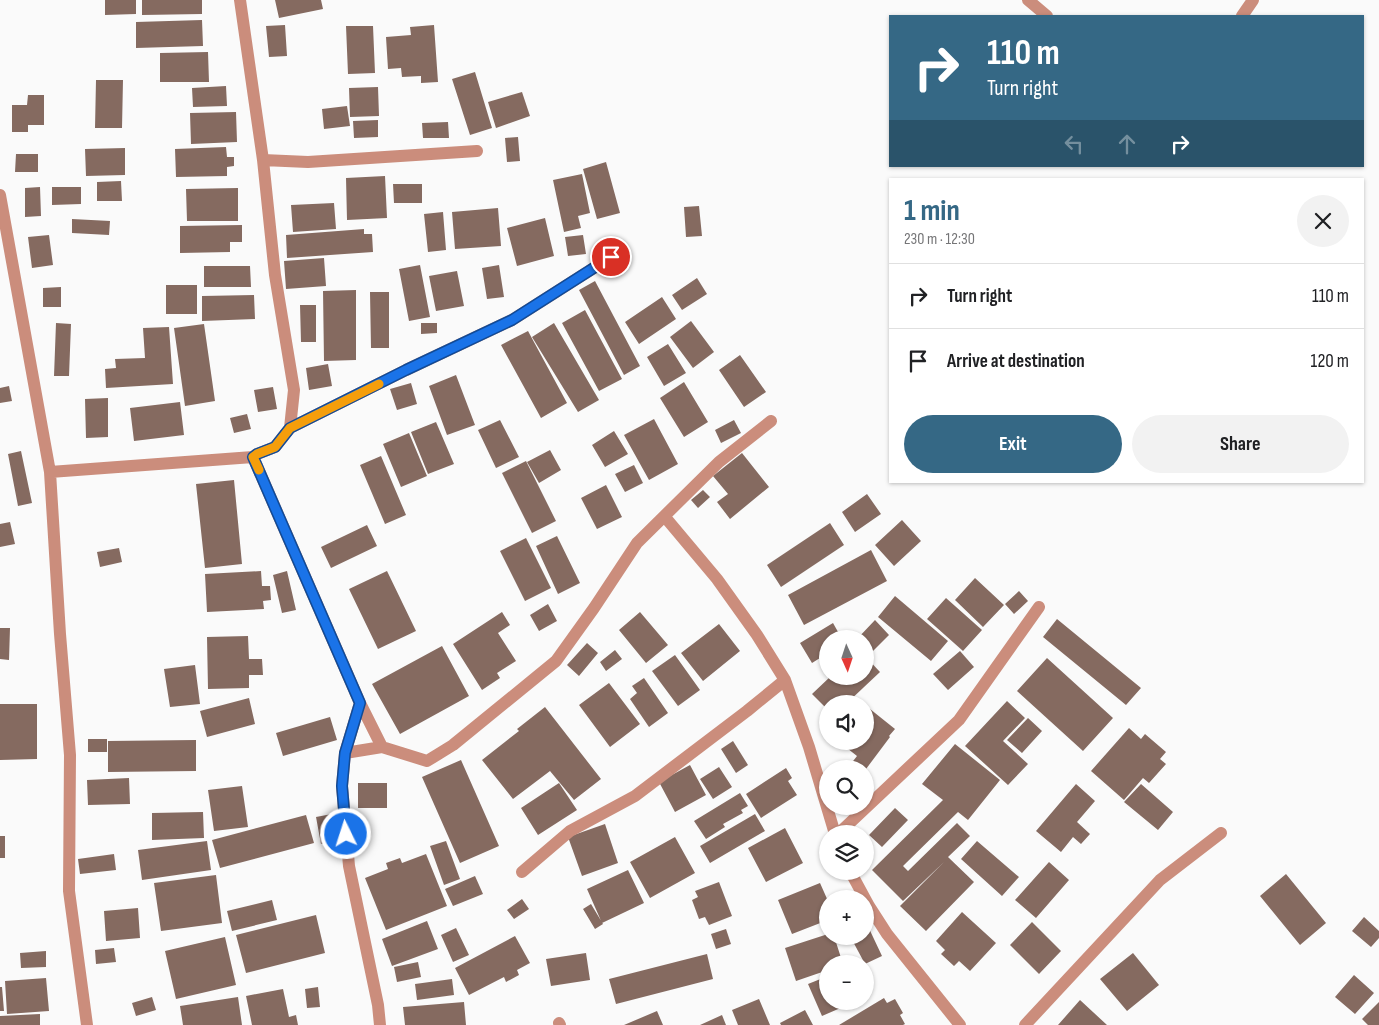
<!DOCTYPE html>
<html lang="en">
<head>
<meta charset="utf-8">
<style>
	body { margin:0; font-family:"Sofia Sans Condensed",sans-serif; background:#f2f2f2; color:#202124; height:100vh; display:flex; flex-direction:column; font-size:19px; white-space:nowrap }
	* { box-sizing:border-box; margin:0 }
	p { font-size:16px; color:#757577 }
	.icon { flex:none; width:28px; height:28px; fill:none; stroke:currentColor; stroke-width:2; stroke-linecap:round; stroke-linejoin:round }
	.map { position:relative; flex:1; overflow:hidden }
	.side { position:absolute; left:889px; top:178px; width:475px; height:305px; display:flex; flex-direction:column; background:#fff; border-radius:0px; box-shadow:0 1px 4px #0004 }
	.side>* { flex:none }
	.hud { position:absolute; left:889px; top:15px; width:475px; height:152px; border-radius:0px; box-shadow:0 1px 4px #0004; background:#356885; color:#fff; overflow:hidden }
	.needle { width:32px; rotate:177deg }
	.controls { position:absolute; left:819px; top:630px; display:grid; gap:10px }
	.controls a { display:grid; place-items:center; width:55px; height:55px; border-radius:50%; background:#fff; box-shadow:0 1px 4px #0004; font-size:25px }
	.pin { position:absolute; display:grid; place-items:center; width:42px; height:42px; color:#fff; margin:-21px; border:2px solid #fff; border-radius:50%; box-shadow:0 1px 5px #0007 }
	.me { position:absolute; width:55px; margin:-28px; rotate:356deg; stroke-linejoin:round; filter:drop-shadow(0 0 4px #0008) }
	.turn { display:flex; align-items:center; gap:18px; height:105px; padding:0 15px; font-size:22px }
	.turn .icon { width:65px; height:65px; stroke-width:2.5 }
	.turn b { display:block; font-size:35px; line-height:42px }
	.lanes { display:flex; align-items:center; height:48px; padding:0 15px; background:#0003; justify-content:center; gap:25px; direction:ltr }
	.lanes .off { opacity:.35 }
	.round { display:grid; place-items:center; flex:none; width:52px; height:52px; border-radius:26px; background:#f2f2f2 }
	.overview { display:flex; align-items:center; justify-content:space-between; height:85px; padding:0 15px }
	h1 { font-size:30px; font-weight:700; line-height:38px; color:#356885 }
	.primary-button { display:flex; gap:10px; margin-top:auto; padding:10px 15px }
	.primary-button a { flex:1; height:58px; border-radius:30px; background:#356885; color:#fff; font-size:20px; font-weight:700; line-height:58px; text-align:center }
	.primary-button a+a { background:#f2f2f2; color:#202124 }
	ul { padding:0; list-style:none }
	li { display:flex; align-items:center; gap:15px; height:65px; padding:0 15px; border-top:1px solid #e0e0e0 }
	li div { flex:1 }
	li b { display:block; font-size:19px }
	li em { font-style:normal }
	.map>svg:first-child { display:block }
</style>
</head>
<body>
<div class="map">
<svg width="1379" height="1025" viewBox="0 0 1379 1025">
	<rect width="100%" height="100%" fill="#fafafa"/>
	<!-- building -->
	<path fill="#856a60" d="M105,0H136V14L105,15Z
		M142,0H202V14L142,15Z
		M275,0H321L323,9L279,18Z
		M202,20L203,46L136,48V22Z
		M285,25L287,56L269,57L266,26Z
		M434,25L438,82L421,83V76L402,77L401,68L388,69L386,37L411,35L410,27Z
		M346,26H373L375,73L348,74Z
		M208,52L209,82H160V53Z
		M475,72L492,128L470,135L452,79Z
		M96,80H123L122,128H95Z
		M226,86L227,106L193,107L192,88Z
		M378,87L379,116L350,117L349,88Z
		M522,92L530,116L496,128L488,102Z
		M28,95H44V125H28V132H12V105H27Z
		M347,106L350,126L324,129L322,109Z
		M236,112L237,142L191,144L190,113Z
		M378,120V137L354,138L353,121Z
		M448,122L449,138H423L422,123Z
		M518,137L520,161L507,162L505,138Z
		M226,147L227,157H234V166L227,167V176L176,177L175,149Z
		M125,148V175L86,176L85,149Z
		M16,154H38V172H15Z
		M606,162L620,213L597,219L583,169Z
		M582,174L590,213L578,216L581,228L564,232L553,180Z
		M385,176L387,218L347,220L346,178Z
		M121,181L122,201H97V182Z
		M393,184H422V203H394Z
		M40,187L41,216L25,217V188Z
		M52,187H81V204L52,205Z
		M238,188V221H187L186,189Z
		M334,203L336,229L293,232L291,205Z
		M699,206L702,236L686,237L684,207Z
		M498,208L501,246L455,249L452,212Z
		M443,212L446,250L428,252L424,214Z
		M545,218L554,256L517,266L507,228Z
		M72,219L110,221L109,235L72,233Z
		M242,225V242H230V252L180,253V226Z
		M364,229V234H372L373,252L287,258L286,235Z
		M49,235L53,265L32,268L28,237Z
		M583,235L586,254L568,256L565,237Z
		M324,258L326,286L286,289L284,261Z
		M420,265L430,317L409,321L399,269Z
		M499,265L504,297L487,299L482,268Z
		M204,266H250L251,287H204Z
		M457,271L464,306L436,311L429,276Z
		M697,278L707,294L682,310L672,295Z
		M595,281L640,366L624,375L579,290Z
		M166,285H197V314H166Z
		M61,287V307H43V288Z
		M356,290V360L324,361L323,291Z
		M370,292H389V348H371Z
		M254,295L255,319L202,321V296Z
		M662,297L676,319L639,344L625,322Z
		M300,305H316V342H301Z
		M585,310L622,379L599,391L562,323Z
		M691,321L714,352L693,368L670,337Z
		M56,323L71,324L69,376H54Z
		M421,323H437V333L421,334Z
		M554,323L599,400L578,412L532,337Z
		M204,324L215,401L185,406L174,328Z
		M169,327L173,384L106,388L105,369L116,368L115,359L145,358L143,328Z
		M528,331L567,403L541,418L501,345Z
		M668,344L686,373L664,386L647,357Z
		M740,355L766,392L744,407L719,370Z
		M328,364L332,386L309,390L306,368Z
		M456,375L475,425L447,435L429,386Z
		M684,382L708,422L684,437L660,398Z
		M411,383L417,404L397,410L390,389Z
		M9,386L12,401L0,403V388Z
		M273,387L277,409L258,412L254,390Z
		M108,398V437L86,438L85,399Z
		M180,402L184,435L134,441L130,408Z
		M247,414L251,429L234,433L230,418Z
		M654,419L678,464L649,480L624,435Z
		M500,420L519,457L496,468L478,430Z
		M734,420L741,433L721,443L715,430Z
		M436,422L454,464L428,474L411,432Z
		M614,431L628,454L605,467L592,445Z
		M409,433L427,476L401,487L383,444Z
		M550,450L561,470L539,483L527,462Z
		M21,451L32,503L18,506L8,454Z
		M742,453L769,487L730,519L717,502L728,494L713,476Z
		M381,456L406,515L385,524L360,465Z
		M526,461L556,521L532,533L502,473Z
		M634,465L643,483L625,492L615,474Z
		M234,480L242,564L205,568L196,484Z
		M606,485L622,517L597,529L581,498Z
		M703,490L710,497L698,508L691,500Z
		M867,494L881,514L855,532L842,512Z
		M902,520L921,541L894,566L875,545Z
		M10,522L15,544L0,547V524Z
		M830,523L844,545L781,587L767,565Z
		M367,525L377,546L331,568L321,547Z
		M557,536L580,583L558,594L536,546Z
		M526,538L551,588L525,601L500,551Z
		M119,548L122,562L100,567L97,552Z
		M871,550L887,581L804,625L788,595Z
		M261,571L262,586H270L271,600L263,601L264,609L207,612L205,574Z
		M287,571L296,610L282,613L273,575Z
		M387,571L416,631L378,649L349,589Z
		M975,578L1004,605L983,627L955,600Z
		M1019,591L1028,601L1014,614L1005,604Z
		M895,596L948,641L931,661L878,617Z
		M946,598L982,630L963,651L927,619Z
		M548,604L557,621L539,631L530,615Z
		M502,612L510,625L498,633L516,661L497,673L500,678L482,690L453,644Z
		M640,612L668,645L646,663L619,630Z
		M1057,619L1141,688L1126,705L1043,637Z
		M875,620L889,635L871,653L865,647V639H857Z
		M833,623L842,639H828V653L812,663L800,643Z
		M719,624L740,651L703,681L681,653Z
		M0,628H10L9,660L0,659Z
		M248,636L249,659H262L263,675H249V688L208,689L207,637Z
		M587,643L598,653L579,676L567,665Z
		M442,646L469,696L400,734L372,684Z
		M615,650L622,659L606,671L600,662Z
		M960,651L974,667L948,690L933,674Z
		M675,655L700,690L678,706L652,671Z
		M865,656L880,672L846,704H828V710L812,694L831,676H865Z
		M1047,658L1113,718L1083,751L1017,691Z
		M195,665L200,704L170,707L164,669Z
		M644,678L668,713L649,727L630,699L637,693L632,686Z
		M609,683L640,724L610,747L579,705Z
		M249,698L255,724L207,737L200,711Z
		M1007,701L1025,718L1003,741L1028,764L1008,785L965,746Z
		M0,704H37V759L0,760Z
		M865,705L895,729L889,736L890,737L866,769H855L850,765L857,756L838,741H865Z
		M545,707L601,779L574,800L550,771L513,799L482,760L519,731L517,729Z
		M330,717L337,740L283,756L276,733Z
		M1028,718L1042,731L1022,753L1007,740Z
		M1129,728L1141,739L1145,734L1166,752L1160,759L1166,764L1149,783L1143,778L1124,800L1091,771Z
		M88,739H107V752H88Z
		M196,740V771L108,772V741Z
		M733,741L748,765L736,773L721,749Z
		M955,744L1000,780L968,820L958,812L903,866L908,871L957,823L970,836L948,857L974,882L926,931L900,906L944,862L903,901L872,870L943,800L922,784Z
		M461,760L499,846L460,863L422,777Z
		M690,765L706,795L675,812L659,782Z
		M719,767L732,787L713,799L700,779Z
		M786,768L792,778L788,781L797,795L761,818L746,794Z
		M129,778L130,804L88,805L87,780Z
		M358,783H387V808H358Z
		M559,783L577,810L538,835L521,808Z
		M1076,784L1095,801L1077,822L1090,834L1081,844L1073,837L1061,852L1036,831Z
		M1141,784L1173,812L1158,830L1124,802Z
		M242,786L248,827L214,831L208,790Z
		M740,793L748,806L741,810L743,813L723,824L725,827L706,839L694,821Z
		M895,808L908,820L882,847L869,835Z
		M203,812L204,838L152,840V813Z
		M337,813L342,840L321,844L316,817Z
		M755,814L765,831L710,863L700,846Z
		M306,815L314,843L220,868L212,840Z
		M605,824L618,863L582,876L568,837Z
		M785,828L803,863L766,882L748,848Z
		M0,836H5V858H0Z
		M675,837L695,873L650,898L630,862Z
		M207,841L211,870L142,880L138,850Z
		M446,841L460,879L444,885L430,846Z
		M977,841L1019,877L1002,896L961,859Z
		M114,854L116,870L80,874L78,859Z
		M426,854L447,906L386,930L365,878L388,869L386,863L400,858L402,863Z
		M1049,862L1069,880L1036,918L1015,900Z
		M628,870L644,903L602,923L587,889Z
		M1286,874L1326,923L1300,945L1260,896Z
		M216,875L222,923L161,931L154,883Z
		M475,876L483,894L453,906L445,889Z
		M719,882L732,916L709,925L705,917L699,919L692,900L698,897L695,891Z
		M820,883L828,901V920L792,934L778,900Z
		M522,899L529,909L514,919L507,910Z
		M272,900L277,920L232,931L227,911Z
		M591,904L603,924L595,929L583,909Z
		M138,908L140,938L106,941L104,911Z
		M962,912L996,943L970,971L959,961L954,966L941,954L945,950L936,941Z
		M316,915L325,953L246,973L236,935Z
		M1364,917L1379,931V938L1371,947L1352,931Z
		M865,920L882,956L865,964L850,936H865Z
		M427,921L438,949L392,966L382,939Z
		M1032,922L1061,951L1039,974L1010,945Z
		M456,928L469,955L453,962L441,935Z
		M726,929L731,944L716,949L711,934Z
		M828,934V936H834L843,964H828V970L796,981L785,948Z
		M515,936L530,963L517,970L519,975L506,982L504,977L469,995L455,968Z
		M225,937L236,985L176,999L165,951Z
		M114,948L116,962L96,964L95,950Z
		M46,951V967L21,968L20,953Z
		M586,953L590,980L551,986L546,959Z
		M1133,953L1159,985L1127,1011L1100,979Z
		M707,954L713,979L616,1004L609,979Z
		M418,962L421,977L397,982L394,967Z
		M1354,975L1374,993L1355,1014L1335,997Z
		M828,976V1001H852V1003L822,1016L808,984Z
		M46,978L49,1011L7,1014L5,981Z
		M452,979L454,995L417,1000L415,984Z
		M0,987H2L4,1011H0Z
		M318,987L320,1007L307,1008L305,989Z
		M283,989L289,1017L296,1015L298,1025H252L246,996Z
		M152,997L156,1010L136,1016L132,1003Z
		M238,997L242,1025H183L180,1006Z
		M884,998L887,1003L895,999L903,1013L900,1015L905,1024L903,1025H839Z
		M759,999L770,1025H738L732,1010Z
		M1080,1000L1107,1025H1058Z
		M464,1002L466,1025H405L403,1007Z
		M1379,1002V1025H1368L1362,1019Z
		M805,1010L813,1025H781L780,1023Z
		M657,1011L663,1025H624Z
		M40,1014V1025H0V1016Z
		M722,1015L726,1025H700Z"/>
	<g fill="none" stroke-linecap="round" stroke-linejoin="round">
		<!-- street -->
		<path stroke="#cb8d7c" stroke-width="12" d="M240,0L263,160L275,275L294,390L290,428
			M1028,0L1047,16
			M1242,16L1253,0
			M263,160L308,162L477,151
			M0,195L50,472L60,634L70,755L69,891L87,1025
			M253,457L360,703L382,747L427,761L453,745L556,661L594,608L637,543L719,462L771,421
			M50,472L253,457L257,454L275,447L290,428L406,370L512,320L611,257
			M665,517L717,579L757,635L785,680L809,747L835,834
			M360,703L345,753L342,786L349,866L378,1005L380,1025
			M345,753L382,747
			M838,834L959,720L1039,607
			M850,871L869,906L887,934L960,1025
			M522,872L570,831L635,796L747,711L785,680
			M559,1023L560,1025
			M1025,1025L1160,880L1221,833"/>
	</g>
	<g fill="none" stroke-linecap="round" stroke-linejoin="round">
		<!-- route casing -->
		<g stroke="#114b97" stroke-width="12">
			<path id="route" d="M346,834L342,786L345,753L360,703L253,457L257,454L275,447L290,428L406,370L512,320L611,257"/>
		</g>
		<!-- route -->
		<use href="#route" stroke="#1a73e8" stroke-width="9"/>
		<!-- slow -->
		<path stroke="#f59e0b" stroke-width="9" d="M259,470L253,457L257,454L275,447L290,428L379,384"/>
	</g>
</svg>
<div class="controls">
<a><svg class="needle" viewBox="-14 -14 28 28"><path d="M0-13l5 13h-10z" fill="#e53935"/><path d="M0 13l5-13h-10z" fill="#757577"/></svg></a>
<a><svg class="icon" aria-label="sound" viewBox="0 0 24 24"><path d="M4 9h4l5-4v14l-5-4H4zM17 9q2 3 0 6"/></svg></a>
<a><svg class="icon" aria-label="search" viewBox="0 0 24 24"><circle cx="10" cy="10" r="6"/><path d="M15 15l6 6"/></svg></a>
<a><svg class="icon" aria-label="layers" viewBox="0 0 24 24"><path d="M12 4l9 5-9 5-9-5zM3 14l9 5 9-5"/></svg></a>
<a>+</a>
<a>−</a>
</div>
<div class="pin" style="left:611px;top:257px;background:#d93025"><svg class="icon" aria-label="arrive" viewBox="0 0 24 24"><path d="M6 21V4h12l-3 4 3 4H6"/></svg></div>
<svg class="me" style="left:346px;top:834px" viewBox="-20 -20 40 40"><circle r="17" fill="#1a73e8" stroke="#fff" stroke-width="3"/><path d="M0-11L8 9 0 5-8 9z" fill="#fff"/></svg>
<div class="hud">
<div class="turn"><svg class="icon" aria-label="right" viewBox="0 0 24 24"><path d="M7 20v-9h11M14 6l5 5-5 5"/></svg><div><b>110 m</b>Turn right</div></div>
<div class="lanes"><svg class="icon off" aria-label="left" viewBox="0 0 24 24"><path d="M17 20v-9H6M10 6l-5 5 5 5"/></svg><svg class="icon off" aria-label="ahead" viewBox="0 0 24 24"><path d="M12 20V5M6 11l6-6 6 6"/></svg><svg class="icon" aria-label="right" viewBox="0 0 24 24"><path d="M7 20v-9h11M14 6l5 5-5 5"/></svg></div>
</div>
<section class="side">
<div class="overview"><div><h1>1 min</h1><p>230 m · 12:30</p></div><a class="round"><svg class="icon" aria-label="close" viewBox="0 0 24 24"><path d="M6 6l12 12M18 6L6 18"/></svg></a></div>
<ul>
<li><svg class="icon" aria-label="right" viewBox="0 0 24 24"><path d="M7 20v-9h11M14 6l5 5-5 5"/></svg><div><b>Turn right</b></div><em>110 m</em></li>
<li><svg class="icon" aria-label="arrive" viewBox="0 0 24 24"><path d="M6 21V4h12l-3 4 3 4H6"/></svg><div><b>Arrive at destination</b></div><em>120 m</em></li>
</ul>
<div class="primary-button"><a>Exit</a><a>Share</a></div>
</section>
</div>
</body>
</html>
